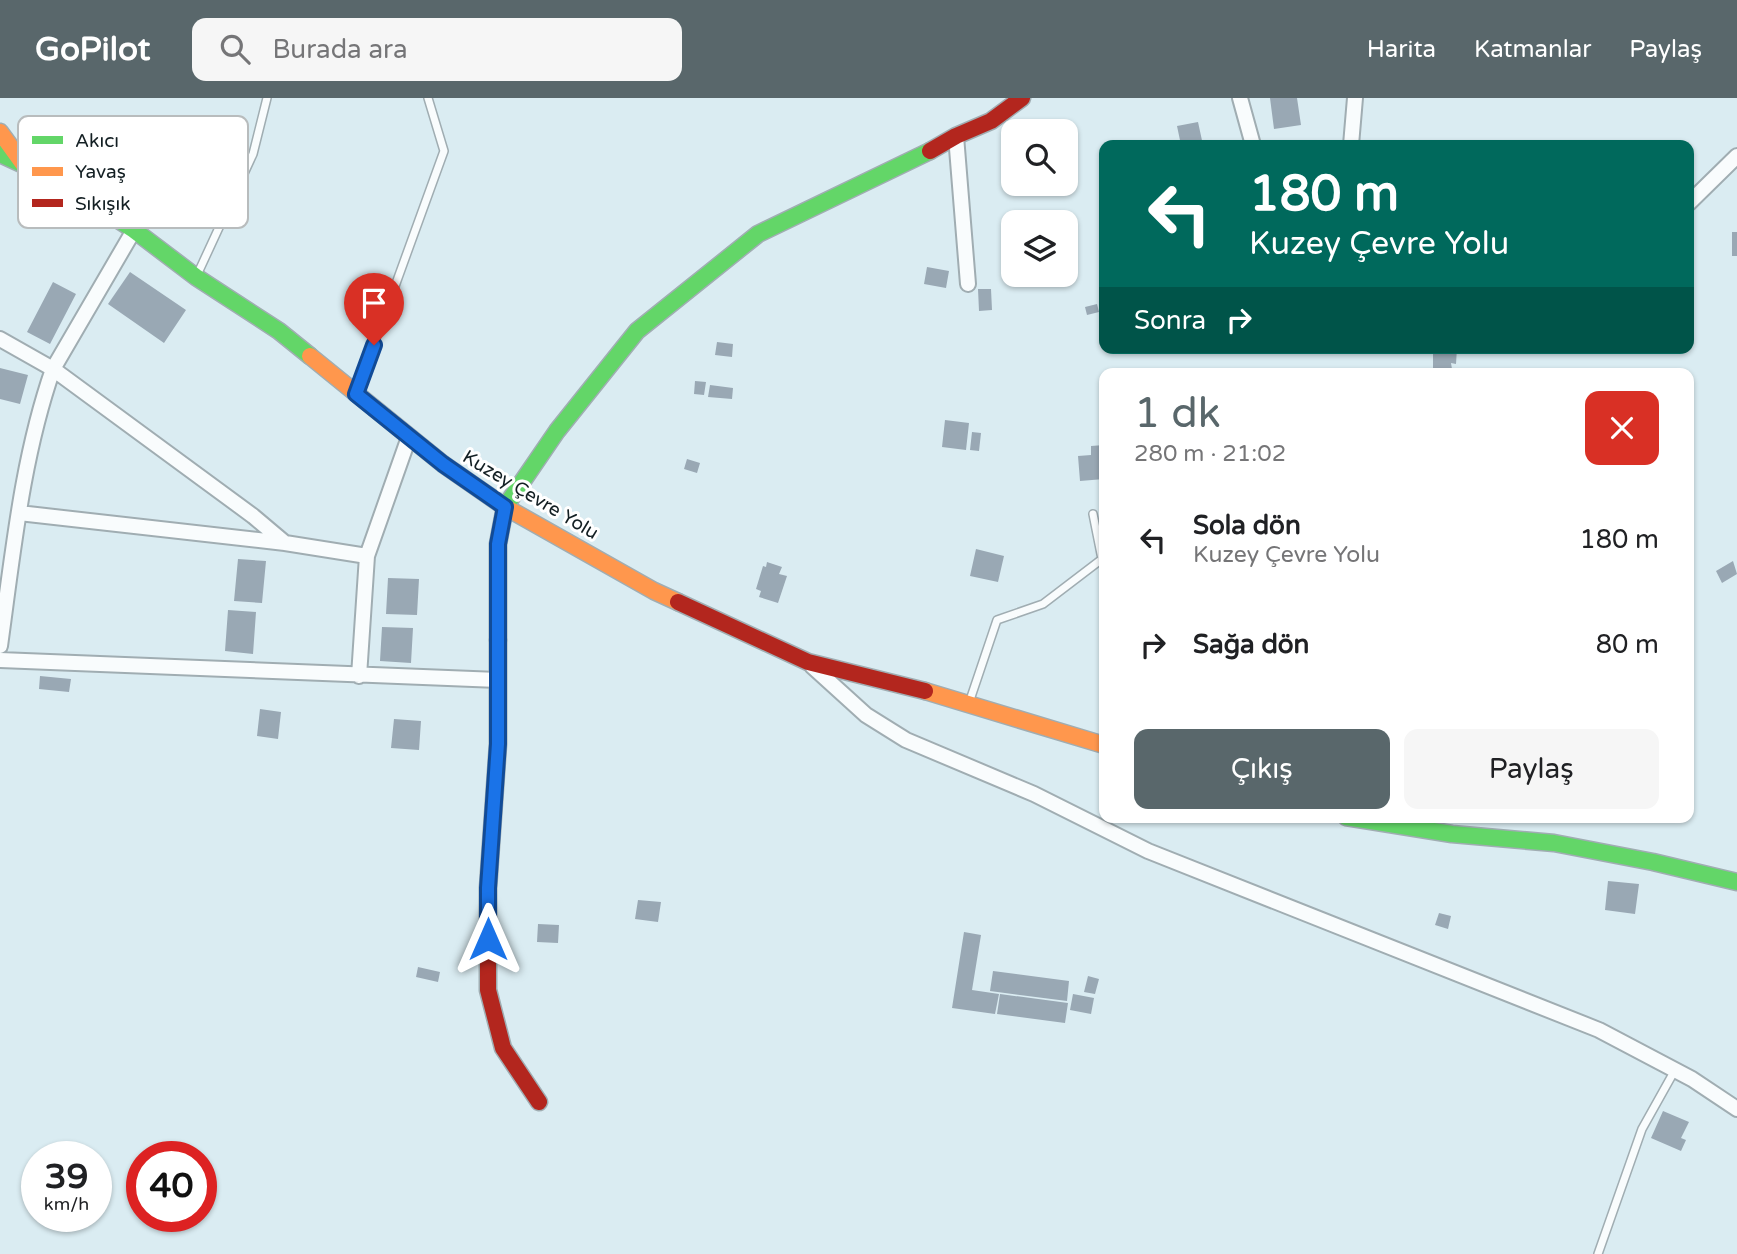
<!DOCTYPE html>
<html lang="tr">
<head>
<meta charset="utf-8">
<style>
	body { margin:0; font-family:"Varela Round",sans-serif; background:#f6f6f6; color:#202124; height:100vh; display:flex; flex-direction:column; font-size:26px; white-space:nowrap }
	* { box-sizing:border-box; margin:0 }
	p { font-size:23px; color:#757577 }
	.icon { flex:none; width:38px; height:38px; fill:none; stroke:currentColor; stroke-width:2; stroke-linecap:round; stroke-linejoin:round }
	.map { position:relative; flex:1; overflow:hidden }
	.drawer { position:absolute; left:1099px; top:270px; width:595px; height:455px; display:flex; flex-direction:column; background:#fff; border-radius:14px; box-shadow:0 2px 5px #0004 }
	.drawer>* { flex:none }
	.top-card { position:absolute; left:1099px; top:42px; width:595px; height:214px; border-radius:14px; box-shadow:0 2px 5px #0004; background:#00695c; color:#fff; overflow:hidden }
	.buttons { position:absolute; left:1001px; top:21px; display:grid; gap:14px }
	.buttons a { display:grid; place-items:center; width:77px; height:77px; border-radius:14px; background:#fff; box-shadow:0 2px 5px #0004; font-size:35px }
	.speed { position:absolute; left:21px; top:1043px; display:flex; gap:14px; font-size:35px; font-weight:700; text-align:center }
	.speed>* { display:grid; place-content:center; width:91px; height:91px; border-radius:50%; background:#fff; box-shadow:0 2px 5px #0004; line-height:1 }
	.speed small { font-size:18px; font-weight:400 }
	.speed .limit { border:10px solid #d22; background:#fff; color:#111 }
	.pin { position:absolute; display:grid; place-items:center; width:60px; height:60px; color:#fff; margin:-72px -30px; border-radius:50% 50% 50% 0; rotate:-45deg; box-shadow:0 0 7px #0007 }
	.pin .icon { rotate:45deg }
	.me { position:absolute; width:77px; margin:-38px; rotate:0deg; stroke-linejoin:round; filter:drop-shadow(0 0 5px #0008) }
	.turn { display:flex; align-items:center; gap:24px; height:147px; padding:0 35px; font-size:32px }
	.turn .icon { width:91px; height:91px; stroke-width:2.5 }
	.turn b { display:block; font-size:49px; line-height:60px }
	.then { display:flex; align-items:center; height:66px; padding:0 35px; background:#0003; gap:14px; font-size:26px }
	.round { display:grid; place-items:center; flex:none; width:74px; height:74px; border-radius:14px; background:#f6f6f6 }
	.headline { display:flex; align-items:center; justify-content:space-between; height:119px; padding:0 35px }
	h1 { font-size:42px; font-weight:600; line-height:52px; color:#59676b }
	.button { display:flex; gap:14px; margin-top:auto; padding:14px 35px }
	.button a { flex:1; height:80px; border-radius:14px; background:#59676b; color:#fff; font-size:28px; font-weight:600; line-height:80px; text-align:center }
	.button a+a { background:#f6f6f6; color:#202124 }
	ul { padding:0; list-style:none }
	li { display:flex; align-items:center; gap:21px; height:105px; padding:0 35px }
	li div { flex:1 }
	li b { display:block; font-size:26px }
	li em { font-style:normal }
	header { display:flex; align-items:center; gap:42px; box-sizing:border-box; height:98px; padding:0 35px; background:#59676b; color:#fff }
	header strong { font-size:33px }
	nav { display:flex; gap:38px; margin-inline-start:auto; font-size:24px }
	.search { width:490px; height:63px; background:#f6f6f6; display:flex; align-items:center; gap:18px; box-sizing:border-box; padding:0 24px; border-radius:14px; color:#757577; font-size:26px }
	.map>svg:first-child { display:block }
</style>
</head>
<body>
<header>
<strong>GoPilot</strong>
<div class="search"><svg class="icon" aria-label="search" viewBox="0 0 24 24"><circle cx="10" cy="10" r="6"/><path d="M15 15l6 6"/></svg>Burada ara</div>
<nav><a>Harita</a><a>Katmanlar</a><a>Paylaş</a></nav>
</header>
<div class="map">
<svg width="1737" height="1156" viewBox="0 0 1737 1156">
	<rect width="100%" height="100%" fill="#daecf2"/>
	<!-- building -->
	<path fill="#99a8b4" d="M1270,0H1297L1301,27L1274,31Z
		M1198,24L1203,47H1181L1177,28Z
		M1013,127V146L1006,147L1003,129Z
		M1732,134H1737V158H1732Z
		M927,169L949,173L946,190L924,186Z
		M130,174L186,212L164,245L108,206Z
		M53,184L76,196L50,246L27,234Z
		M978,191H991L992,212L979,213Z
		M1097,206L1099,214L1087,217L1085,209Z
		M717,244L733,246L732,259L715,257Z
		M1433,250H1457L1456,266L1451,265L1452,271H1433Z
		M0,270L28,277L20,306L0,301Z
		M695,283L706,284L704,297L694,296Z
		M710,287L733,290L732,301L708,299Z
		M945,322L969,325L966,352L942,349Z
		M972,334L981,335L979,353L970,352Z
		M1104,347V381L1080,383L1078,358L1091,357V348Z
		M687,361L700,365L697,375L684,371Z
		M976,451L1004,458L998,484L970,478Z
		M238,461L266,463L262,505L234,503Z
		M1733,463L1737,476L1722,485L1716,473Z
		M767,464L782,469L779,476L787,478L778,505L759,499L761,493L756,491L763,468L766,469Z
		M388,480L419,481L417,517L386,516Z
		M228,512L256,514L253,556L225,553Z
		M382,529L413,530L411,565L380,563Z
		M40,578L71,581L69,594L39,591Z
		M260,611L281,614L278,641L257,638Z
		M394,621L421,623L419,652L391,650Z
		M1608,783L1639,786L1635,816L1605,812Z
		M638,802L661,804L658,824L635,821Z
		M1439,815L1451,818L1448,831L1435,827Z
		M538,826L559,827L558,845L537,844Z
		M964,834L981,837L972,892L999,896L995,916L952,910Z
		M418,869L440,874L438,884L416,879Z
		M993,873L1069,883L1067,903L990,893Z
		M1088,878L1099,881L1095,896L1084,894Z
		M1000,896L1068,905L1065,925L997,916Z
		M1073,896L1094,900L1091,916L1070,912Z
		M1663,1013L1689,1024L1681,1040L1686,1042L1681,1053L1651,1040Z"/>
	<g fill="none" stroke-linecap="round" stroke-linejoin="round">
		<!-- lane casing -->
		<g stroke="#a0adb2" stroke-width="10">
			<path id="lane" d="M198,175L253,56L267,0
				M357,293L444,53L428,0
				M970,602L997,522L1043,506L1102,461L1093,416
				M1598,1156L1642,1031L1675,972"/>
		</g>
		<!-- street casing -->
		<g stroke="#a0adb2" stroke-width="18">
			<path id="street" d="M1240,0L1253,47
				M956,38L968,186
				M1351,47L1355,0
				M1689,105L1737,58
				M0,241L53,271L253,418L285,445
				M19,415L285,445L367,458
				M0,548C13,455 22,360 53,271L134,132
				M0,562L498,582
				M812,568L866,617L906,642L1034,696L1148,753L1599,932L1692,981L1737,1011
				M359,578L367,458L409,339"/>
		</g>
		<!-- fast casing -->
		<g stroke="#a0adb2" stroke-width="19">
			<path id="fast" d="M0,56L58,83L134,132L196,179L279,233L310,258
				M498,542V446L505,409L557,333L637,233L758,136L930,53
				M1346,719L1452,736L1554,745L1653,764L1737,784"/>
		</g>
		<!-- slow casing -->
		<g stroke="#a0adb2" stroke-width="19">
			<path id="slow" d="M0,34L24,67
				M310,258L443,366L505,409L654,493L678,504
				M925,593L1104,647"/>
		</g>
		<!-- jam casing -->
		<g stroke="#a0adb2" stroke-width="19">
			<path id="jam" d="M930,53L956,38L991,23L1022,0
				M678,504L808,564L925,593
				M498,542V646L488,790V892L503,950L539,1004"/>
		</g>
		<!-- lane -->
		<use href="#lane" stroke="#f9fcfd" stroke-width="7"/>
		<!-- street -->
		<use href="#street" stroke="#f9fcfd" stroke-width="14"/>
		<!-- fast -->
		<use href="#fast" stroke="#63d668" stroke-width="16"/>
		<!-- slow -->
		<use href="#slow" stroke="#ff974d" stroke-width="16"/>
		<!-- jam -->
		<use href="#jam" stroke="#b3261e" stroke-width="16"/>
	</g>
	<g fill="none" stroke-linecap="round" stroke-linejoin="round">
		<!-- route casing -->
		<g stroke="#114b97" stroke-width="18">
			<path id="route" d="M374,247L356,296L443,366L505,409L498,446V646L488,790V841"/>
		</g>
		<!-- route -->
		<use href="#route" stroke="#1a73e8" stroke-width="12"/>
	</g>
	<g text-anchor="middle" stroke-width="6" stroke-linejoin="round" paint-order="stroke">
		<!-- street labels -->
		<g font-size="19" fill="#131f23" stroke="#fff">
			<text transform="translate(531 396) rotate(31)" y="7">Kuzey Çevre Yolu</text>
		</g>
	</g>
	<!-- legend -->
	<rect x="18" y="18" width="230" height="112" rx="10" fill="#fff" stroke="#b8bcbd" stroke-width="2"/>
	<rect x="32" y="38" width="31" height="8" fill="#63d668"/>
	<rect x="32" y="69" width="31" height="9" fill="#ff974d"/>
	<rect x="32" y="101" width="31" height="8" fill="#b3261e"/>
	<g font-size="19" fill="#131f23">
		<text x="75" y="49">Akıcı</text>
		<text x="75" y="80">Yavaş</text>
		<text x="75" y="112">Sıkışık</text>
	</g>
</svg>
<div class="buttons">
<a><svg class="icon" aria-label="search" viewBox="0 0 24 24"><circle cx="10" cy="10" r="6"/><path d="M15 15l6 6"/></svg></a>
<a><svg class="icon" aria-label="layers" viewBox="0 0 24 24"><path d="M12 4l9 5-9 5-9-5zM3 14l9 5 9-5"/></svg></a>
</div>
<div class="speed"><div>39<small>km/h</small></div><div class="limit">40</div></div>
<div class="pin" style="left:374px;top:247px;background:#d93025"><svg class="icon" aria-label="arrive" viewBox="0 0 24 24"><path d="M6 21V4h12l-3 4 3 4H6"/></svg></div>
<svg class="me" style="left:488px;top:841px" viewBox="-20 -20 40 40"><path d="M0-17L14 15 0 8-14 15z" fill="#1a73e8" stroke="#fff" stroke-width="4"/></svg>
<div class="top-card">
<div class="turn"><svg class="icon" aria-label="left" viewBox="0 0 24 24"><path d="M17 20v-9H6M10 6l-5 5 5 5"/></svg><div><b>180 m</b>Kuzey Çevre Yolu</div></div>
<div class="then">Sonra<svg class="icon" aria-label="right" viewBox="0 0 24 24"><path d="M7 20v-9h11M14 6l5 5-5 5"/></svg></div>
</div>
<section class="drawer">
<div class="headline"><div><h1>1 dk</h1><p>280 m · 21:02</p></div><a class="round" style="background:#d93025;color:#fff"><svg class="icon" aria-label="close" viewBox="0 0 24 24"><path d="M6 6l12 12M18 6L6 18"/></svg></a></div>
<ul>
<li><svg class="icon" aria-label="left" viewBox="0 0 24 24"><path d="M17 20v-9H6M10 6l-5 5 5 5"/></svg><div><b>Sola dön</b><p>Kuzey Çevre Yolu</p></div><em>180 m</em></li>
<li><svg class="icon" aria-label="right" viewBox="0 0 24 24"><path d="M7 20v-9h11M14 6l5 5-5 5"/></svg><div><b>Sağa dön</b></div><em>80 m</em></li>
</ul>
<div class="button"><a>Çıkış</a><a>Paylaş</a></div>
</section>
</div>
</body>
</html>
